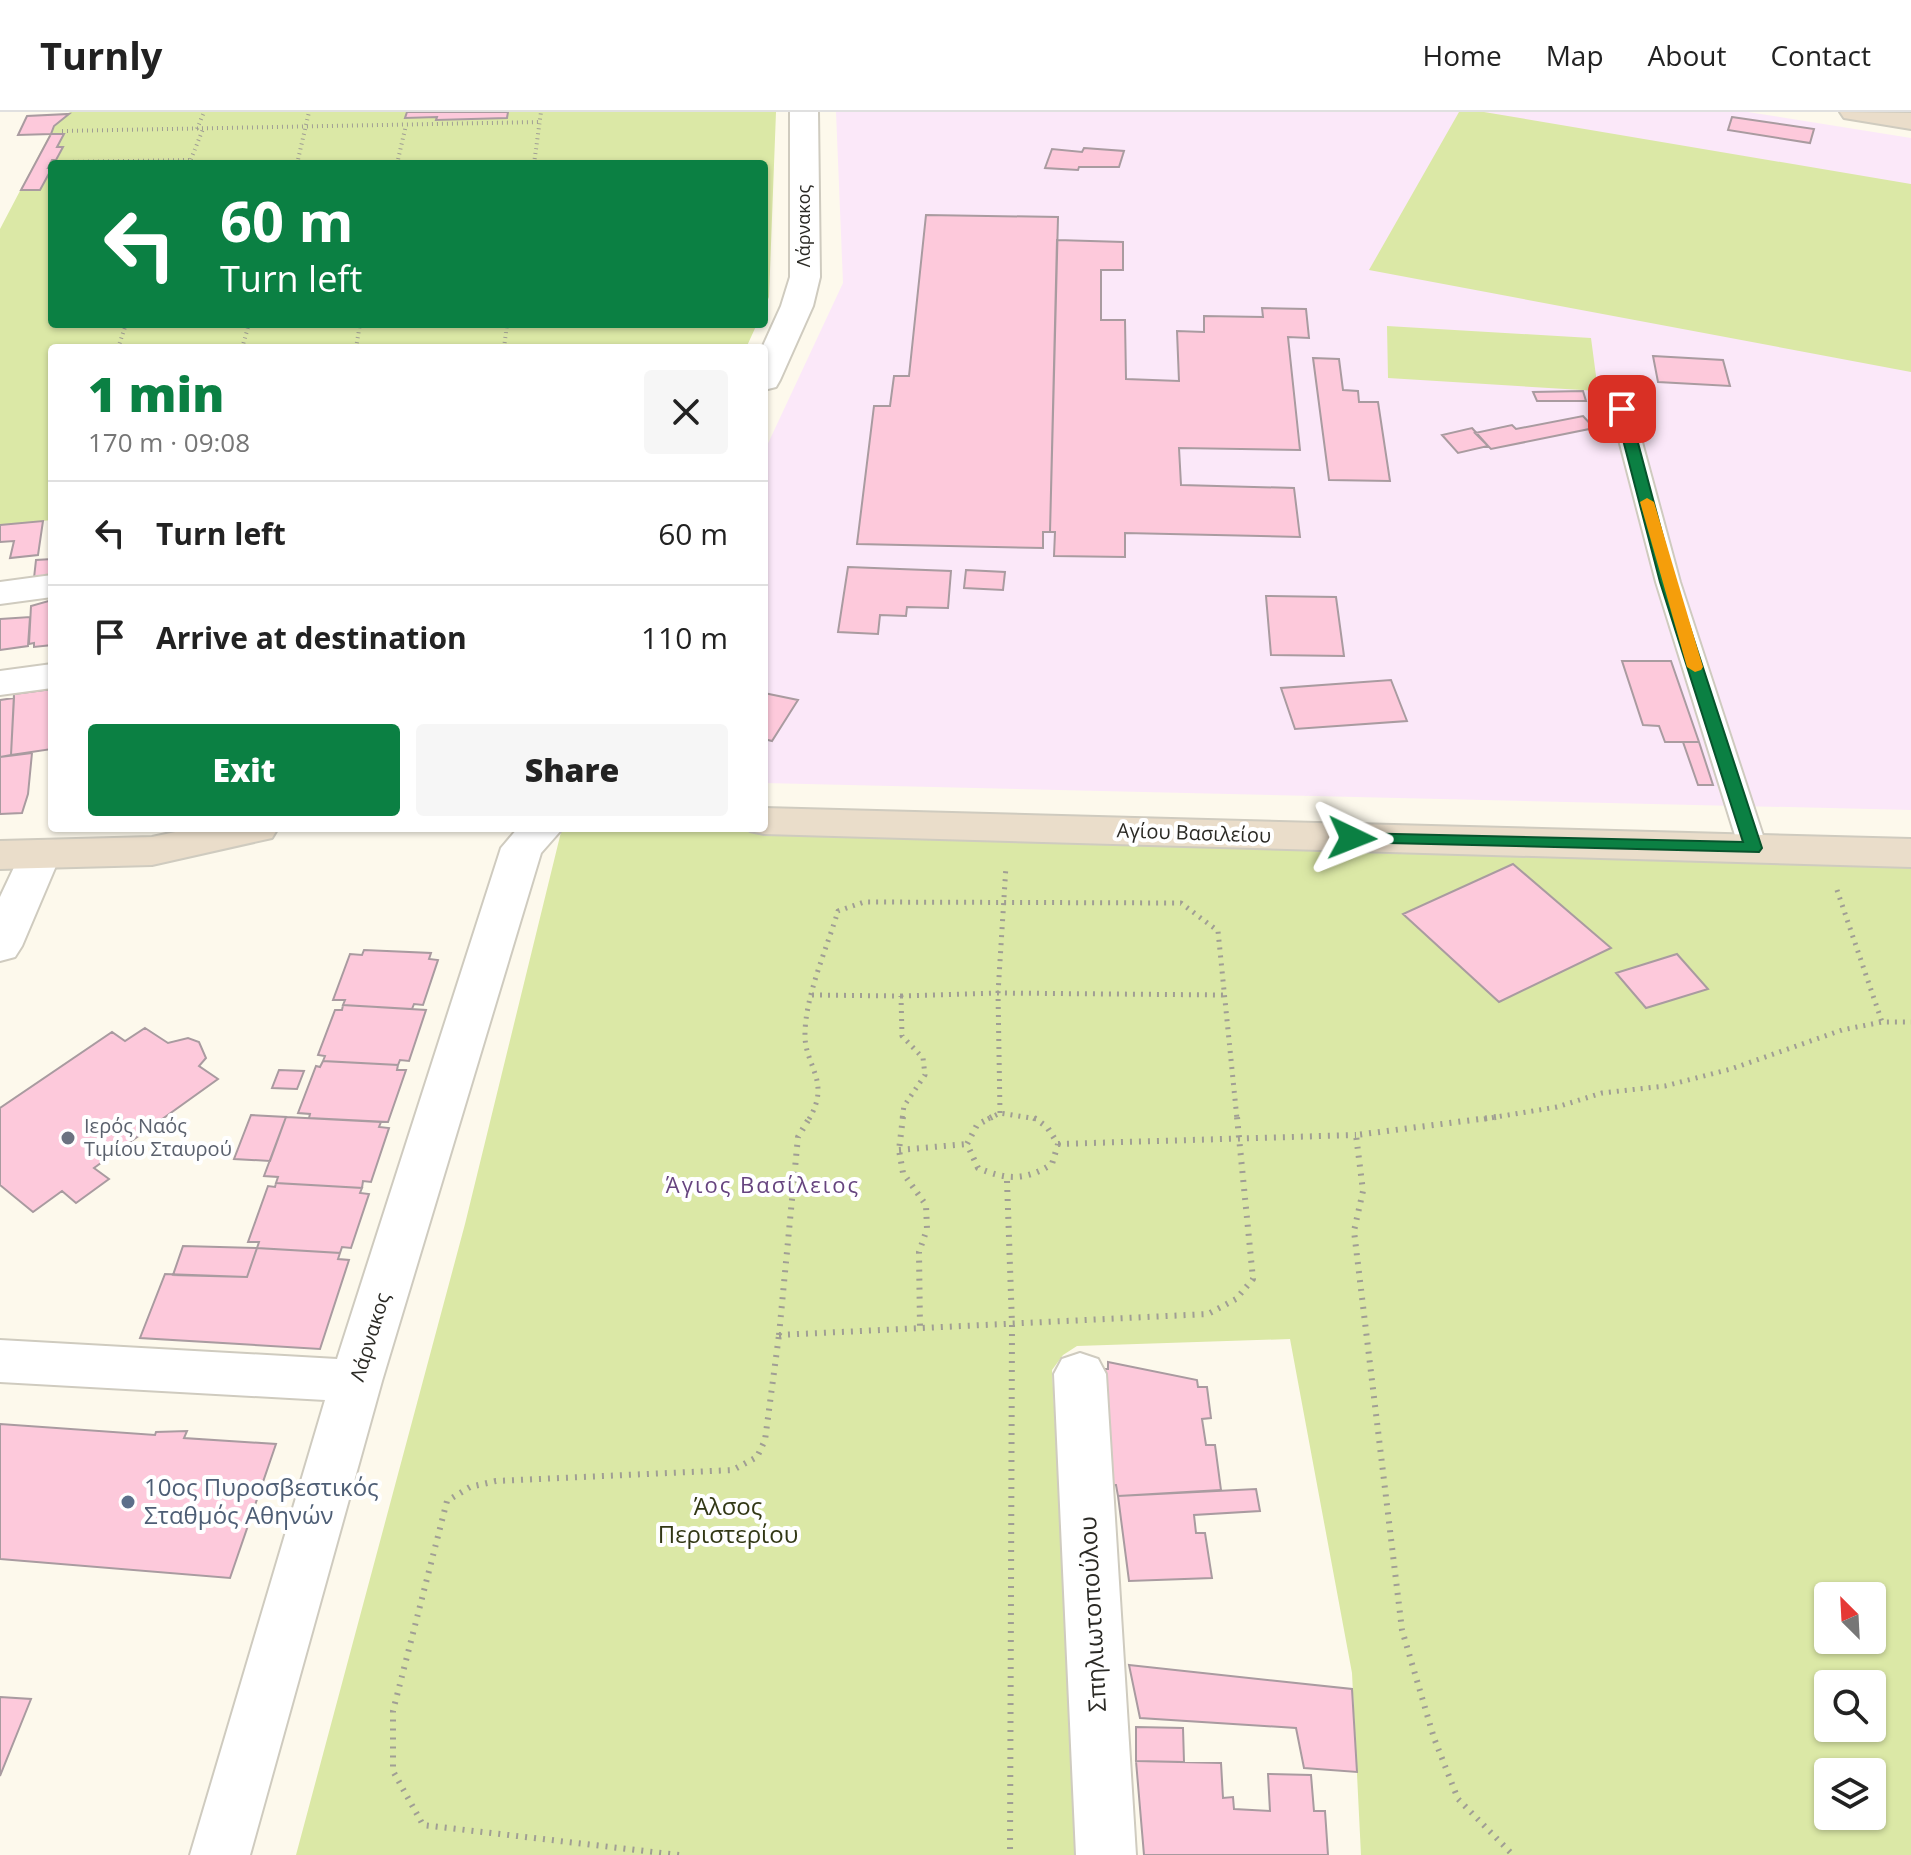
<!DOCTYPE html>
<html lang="en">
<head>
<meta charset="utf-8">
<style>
	body { margin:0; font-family:"Open Sans",sans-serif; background:#f6f6f6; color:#222; height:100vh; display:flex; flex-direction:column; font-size:30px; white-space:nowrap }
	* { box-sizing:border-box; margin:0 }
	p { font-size:26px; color:#767676 }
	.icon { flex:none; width:44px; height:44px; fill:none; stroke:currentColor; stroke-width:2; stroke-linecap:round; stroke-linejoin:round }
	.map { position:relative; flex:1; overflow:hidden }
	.details { position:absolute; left:48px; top:232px; width:720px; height:488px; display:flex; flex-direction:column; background:#fff; border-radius:8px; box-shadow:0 2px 6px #0004 }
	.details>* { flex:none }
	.top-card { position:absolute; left:48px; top:48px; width:720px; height:168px; border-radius:8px; box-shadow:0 2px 6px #0004; background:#0b8043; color:#fff; overflow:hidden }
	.needle { width:52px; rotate:336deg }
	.buttons { position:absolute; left:1814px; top:1470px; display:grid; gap:16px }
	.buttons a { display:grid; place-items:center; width:72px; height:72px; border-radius:8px; background:#fff; box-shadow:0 2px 6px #0004; font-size:40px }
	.pin { position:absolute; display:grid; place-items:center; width:68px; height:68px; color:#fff; margin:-34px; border-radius:16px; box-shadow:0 4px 12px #0006 }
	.me { position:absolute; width:88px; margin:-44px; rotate:92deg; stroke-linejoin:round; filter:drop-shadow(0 0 6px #0008) }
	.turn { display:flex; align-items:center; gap:28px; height:168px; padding:0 40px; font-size:36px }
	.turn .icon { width:104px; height:104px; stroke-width:2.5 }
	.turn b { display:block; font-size:56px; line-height:68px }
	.round { display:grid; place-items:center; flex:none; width:84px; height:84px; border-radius:8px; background:#f6f6f6 }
	.headline { display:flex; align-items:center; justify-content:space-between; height:136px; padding:0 40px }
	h1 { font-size:48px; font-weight:800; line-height:60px; color:#0b8043 }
	.cta { display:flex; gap:16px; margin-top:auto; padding:16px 40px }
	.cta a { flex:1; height:92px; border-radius:8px; background:#0b8043; color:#fff; font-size:32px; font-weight:800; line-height:92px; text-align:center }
	.cta a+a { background:#f6f6f6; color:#222 }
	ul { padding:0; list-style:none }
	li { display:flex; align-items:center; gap:24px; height:104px; padding:0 40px; border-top:2px solid #e0e0e0 }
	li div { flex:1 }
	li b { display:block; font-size:30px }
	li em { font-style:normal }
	header { display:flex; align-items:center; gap:48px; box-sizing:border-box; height:112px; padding:0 40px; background:#fff; border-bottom:2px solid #e0e0e0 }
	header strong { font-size:38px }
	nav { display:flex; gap:44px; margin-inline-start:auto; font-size:28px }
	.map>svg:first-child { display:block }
</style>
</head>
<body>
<header>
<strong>Turnly</strong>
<nav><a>Home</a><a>Map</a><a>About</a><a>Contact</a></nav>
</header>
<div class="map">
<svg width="1911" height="1743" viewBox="0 0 1911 1743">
	<rect width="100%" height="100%" fill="#fdf9ec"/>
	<!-- industrial -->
	<path fill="#fbe8f9" d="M836,0H1748L1911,26V698L764,671V340L843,171Z"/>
	<!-- green -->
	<path fill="#dbe8a6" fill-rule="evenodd" d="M70,0H776L769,185L764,196V52H52V212H757L746,236H52V408L0,413V117L54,14Z
		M1459,0H1484L1911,72V260L1369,158Z
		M1387,214L1591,226L1598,279L1388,266Z
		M562,716H696L1911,751V1743H1361L1352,1561L1290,1227L1077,1234L1063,1243L1052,1258L1078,1735L1076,1743H296L465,1112ZM1828,1484H1872V1528H1828ZM1828,1572H1872V1616H1828ZM1828,1660H1872V1704H1828Z"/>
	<!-- building -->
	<path fill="#fdc9db" stroke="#a99ba0" stroke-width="2" d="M407,0H508L507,6L436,8L437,5L405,6Z
		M69,2L54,14L51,22L18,23L27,4Z
		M1732,5L1814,17L1810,31L1728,18Z
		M51,22H64L57,35H63L56,48H52L48,56H52L40,78H21Z
		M1084,36L1124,39L1119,55H1079L1078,58L1045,56L1052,37L1082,40Z
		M926,103L1058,105L1050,420H1043V436L857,432L874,294H890L894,264H909Z
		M1057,128L1123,130V158H1101V208H1125L1126,267L1179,269L1177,219L1204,220V204L1263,205L1262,196L1306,197L1309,226L1288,225L1300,338L1179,336L1181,373L1294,376L1300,425L1125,421V445L1054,444L1055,420H1050Z
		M1653,244L1723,248L1730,274L1658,270Z
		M1313,246L1339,247L1343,278L1358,279L1359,290H1378L1390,369L1329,368Z
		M1583,279L1586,289H1537L1533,280Z
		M1583,304L1594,316L1491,337L1475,321L1512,313L1516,317Z
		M1472,316L1488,334L1458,341L1442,323Z
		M43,409L38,443L10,446L14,429L0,430V413Z
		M52,447V464L34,466L36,448Z
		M848,455L951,459L948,496L907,495L906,504L880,503L878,522L838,520Z
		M966,458L1005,460L1003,478L964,476Z
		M1266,484L1336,485L1344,544L1271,543Z
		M52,488V533L34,535V531L29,532L31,494Z
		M30,505L28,534L0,538V507Z
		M1622,549H1671L1699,630H1665L1659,614L1643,613Z
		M1391,568L1407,609L1295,617L1281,576Z
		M52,577V637L11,643L14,582Z
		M764,581L798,588L772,629L764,627Z
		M14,586L11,643L0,645V588Z
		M1683,630H1699L1713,673H1698Z
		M32,641L28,682L22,701L0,702V645Z
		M1513,752L1611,836L1499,890L1403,802Z
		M364,838L431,841L429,847L438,848L423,893L414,892L412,897L343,893L345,888H333L350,842L362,843Z
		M1677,842L1708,877L1646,896L1616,861Z
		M343,893L426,898L409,949L400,948L398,953L323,949L325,944L318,943L335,898H342Z
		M145,916L168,931L188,926L199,930L206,946L199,954L218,967L94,1056L109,1067L76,1091L62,1079L33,1100L0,1073V996L112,920L125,929Z
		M323,949L398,953L397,958H406L388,1010L309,1006L310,1002L298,1001L316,954L320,955Z
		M279,958L304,959L297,977L272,976Z
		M251,1003L286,1005L270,1049L234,1047Z
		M286,1005L381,1010L379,1015L389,1016L371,1070L363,1069L362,1076L276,1071L278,1065L264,1064Z
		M276,1071L362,1076L360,1081L369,1082L351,1136L342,1135L340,1141L257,1136L259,1130H248L268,1074L275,1075Z
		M183,1134L257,1136L247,1165L173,1163Z
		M257,1136L340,1141L338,1147L349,1148L320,1237L140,1226L165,1162L247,1165Z
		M1108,1250L1197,1268L1198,1275H1207L1211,1306L1202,1307L1206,1333H1215L1221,1378L1118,1384L1116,1373H1109L1103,1257H1108Z
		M0,1312L155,1323L156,1320L187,1319L184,1326L276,1332L230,1466L0,1447Z
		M1256,1377L1260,1399L1194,1403L1196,1421H1205L1212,1466L1129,1469L1118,1384Z
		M1129,1553L1352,1577L1357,1660L1304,1656L1296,1616L1140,1606Z
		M0,1585L31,1587L0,1664Z
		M1136,1615L1183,1616L1184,1650L1136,1649Z
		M1136,1649L1221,1651L1223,1686L1233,1685L1234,1697L1270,1699L1268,1662L1311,1663L1314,1699H1325L1328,1743H1144Z"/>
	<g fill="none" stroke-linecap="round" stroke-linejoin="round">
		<!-- lane casing -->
		<g stroke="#cfcbbf" stroke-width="4">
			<path id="lane" d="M1622,290L1630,292L1633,297L1680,470L1767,736L1763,743L1753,745L1743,743L1739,736L1656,470L1611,297L1614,292Z"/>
		</g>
		<!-- street casing -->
		<g stroke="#cfcbbf" stroke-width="4">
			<path id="street" d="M790,0H818L820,165L813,194L780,268L776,275L764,278L762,236L781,194L790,165Z
				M52,463V485L0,492V470Z
				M52,552V576L0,583V559Z
				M518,716H563L541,741L382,1269L250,1743H190L325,1288L0,1270V1228L337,1247L501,736Z
				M40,728L55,732L61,742L22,834L15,845L0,849V785L25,732Z
				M1080,1241L1098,1247L1106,1262L1136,1743H1076L1054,1262L1062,1247Z"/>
		</g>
		<!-- secondary casing -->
		<g stroke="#cfcbbf" stroke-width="4">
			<path id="secondary" d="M1840,0L1911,1V17L1844,6Z
				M764,696L1911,727V755L764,722L750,719L748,716H764Z
				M194,716H278L272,726L152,753L0,757V729L152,725Z"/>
		</g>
		<!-- path-far2 -->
		<path stroke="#a09e94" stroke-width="4" stroke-dasharray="1 4" stroke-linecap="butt" d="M197,17L204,0
			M62,19L541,10
			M63,50L190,48
			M189,52L203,17
			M297,52L309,0
			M397,52L406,13
			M534,52L541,0
			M118,236L126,212
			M242,236L249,212
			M356,236L360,212
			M504,236L507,212"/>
		<!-- path-far1 -->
		<path stroke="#a09e94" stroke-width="5" stroke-dasharray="2 6" stroke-linecap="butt" d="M1837,778L1882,910
			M812,883L901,884L902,924L923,946L925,963L904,994L902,1007
			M901,884L998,881L1224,883
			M1000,1001L998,881L1006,754
			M809,1007C831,970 806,955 805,925C804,887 827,836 838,799L864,790L1181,791L1218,819L1237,1007
			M988,1007L1000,1001L1037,1007
			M1484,1007L1557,995L1602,981L1665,974L1731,957L1842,918L1882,910H1911"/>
		<!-- path -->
		<path stroke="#a09e94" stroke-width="6" stroke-dasharray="2 7" stroke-linecap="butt" d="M903,1005L899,1038L903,1061L926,1093L927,1117L919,1140L920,1216
			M992,1005L977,1013L967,1032L978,1056C1007,1068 1025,1069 1052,1052L1058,1032L1047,1015L1033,1005
			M1496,1005L1356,1023L1363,1079L1354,1119L1402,1518L1434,1626L1458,1687L1513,1743
			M1058,1032L1356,1023
			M899,1038L967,1032
			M1007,1069L1012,1212L1010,1743
			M779,1223L798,1025L810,1005
			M779,1223L1208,1202L1236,1187L1253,1167L1237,1005
			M679,1743L423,1713L393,1659V1599L447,1389L470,1375L496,1369L733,1358L757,1345L765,1328L779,1223"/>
		<!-- lane -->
		<use href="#lane" fill="#fff" fill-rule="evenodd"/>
		<!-- street -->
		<use href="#street" fill="#fff" fill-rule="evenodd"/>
		<!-- secondary -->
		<use href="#secondary" fill="#eaddca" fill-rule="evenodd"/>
	</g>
	<!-- route -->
	<path fill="#0b8043" stroke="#07532c" stroke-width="2" d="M1622,293L1629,297L1675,470L1762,736L1759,740L1346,730L1343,726L1346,722L1352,721L1743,730L1660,470L1615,297Z"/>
	<!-- slow -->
	<path fill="#f59e0b" d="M1647,386L1654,390L1703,555L1701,558L1695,560L1687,555L1640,390Z"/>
	<!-- markers -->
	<circle fill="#6b7280" stroke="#fff" stroke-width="3" cx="68" cy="1026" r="8"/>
	<circle fill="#5c6f8a" stroke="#fff" stroke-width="3" cx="128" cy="1390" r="8"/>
	<g text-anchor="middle" stroke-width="8" stroke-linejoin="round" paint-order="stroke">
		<!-- far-street labels -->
		<g font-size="18" fill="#2b2a25" stroke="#fff">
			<text transform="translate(804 114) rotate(-90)" y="6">Λάρνακος</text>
		</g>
		<!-- street labels -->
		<g font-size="20" fill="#2b2a25" stroke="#fff">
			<text transform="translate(1194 721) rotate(2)" y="7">Αγίου Βασιλείου</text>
			<text transform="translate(370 1225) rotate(-73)" y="7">Λάρνακος</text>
		</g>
		<!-- worship labels -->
		<g font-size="20" fill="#5b616d" stroke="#fff" text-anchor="start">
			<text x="84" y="1021">Ιερός Ναός<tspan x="84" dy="23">Τιμίου Σταυρού</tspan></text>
		</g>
		<!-- neighbourhood labels -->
		<g font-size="22" letter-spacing="2" fill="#66447f" stroke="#fff">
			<text x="763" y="1081">Άγιος Βασίλειος</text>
		</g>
		<!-- near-service labels -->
		<g font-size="24" fill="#4e5e75" stroke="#fff" text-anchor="start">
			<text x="144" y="1384">10ος Πυροσβεστικός<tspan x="144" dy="28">Σταθμός Αθηνών</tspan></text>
		</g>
		<!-- near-park labels -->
		<g font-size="24" fill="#323815" stroke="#fff">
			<text x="728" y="1403">Άλσος<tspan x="728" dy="28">Περιστερίου</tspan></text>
		</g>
		<!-- near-street labels -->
		<g font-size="24" fill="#2b2a25" stroke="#fff">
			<text transform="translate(1093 1502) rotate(-93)" y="8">Σπηλιωτοπούλου</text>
		</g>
	</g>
</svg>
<div class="buttons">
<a><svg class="needle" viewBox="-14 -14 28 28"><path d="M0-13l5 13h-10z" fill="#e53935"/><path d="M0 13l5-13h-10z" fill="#767676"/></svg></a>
<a><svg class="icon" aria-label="search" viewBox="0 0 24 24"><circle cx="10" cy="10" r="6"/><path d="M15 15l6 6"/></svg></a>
<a><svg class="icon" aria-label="layers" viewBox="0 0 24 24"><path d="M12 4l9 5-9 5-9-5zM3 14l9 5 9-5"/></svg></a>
</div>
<div class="pin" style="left:1622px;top:297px;background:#d93025"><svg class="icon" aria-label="arrive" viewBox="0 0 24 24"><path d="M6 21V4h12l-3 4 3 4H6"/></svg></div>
<svg class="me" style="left:1352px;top:726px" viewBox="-20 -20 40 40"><path d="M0-17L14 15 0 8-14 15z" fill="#0b8043" stroke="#fff" stroke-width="4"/></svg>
<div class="top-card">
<div class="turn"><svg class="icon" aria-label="left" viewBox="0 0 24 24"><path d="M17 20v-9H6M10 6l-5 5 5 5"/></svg><div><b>60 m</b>Turn left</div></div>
</div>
<section class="details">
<div class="headline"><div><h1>1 min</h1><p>170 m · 09:08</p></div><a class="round"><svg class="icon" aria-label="close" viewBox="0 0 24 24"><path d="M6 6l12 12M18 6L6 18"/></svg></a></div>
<ul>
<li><svg class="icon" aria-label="left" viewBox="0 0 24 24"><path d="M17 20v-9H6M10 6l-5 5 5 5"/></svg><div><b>Turn left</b></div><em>60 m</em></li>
<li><svg class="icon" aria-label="arrive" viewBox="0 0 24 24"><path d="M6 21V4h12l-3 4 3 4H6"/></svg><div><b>Arrive at destination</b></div><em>110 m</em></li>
</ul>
<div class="cta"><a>Exit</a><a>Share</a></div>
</section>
</div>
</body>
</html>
